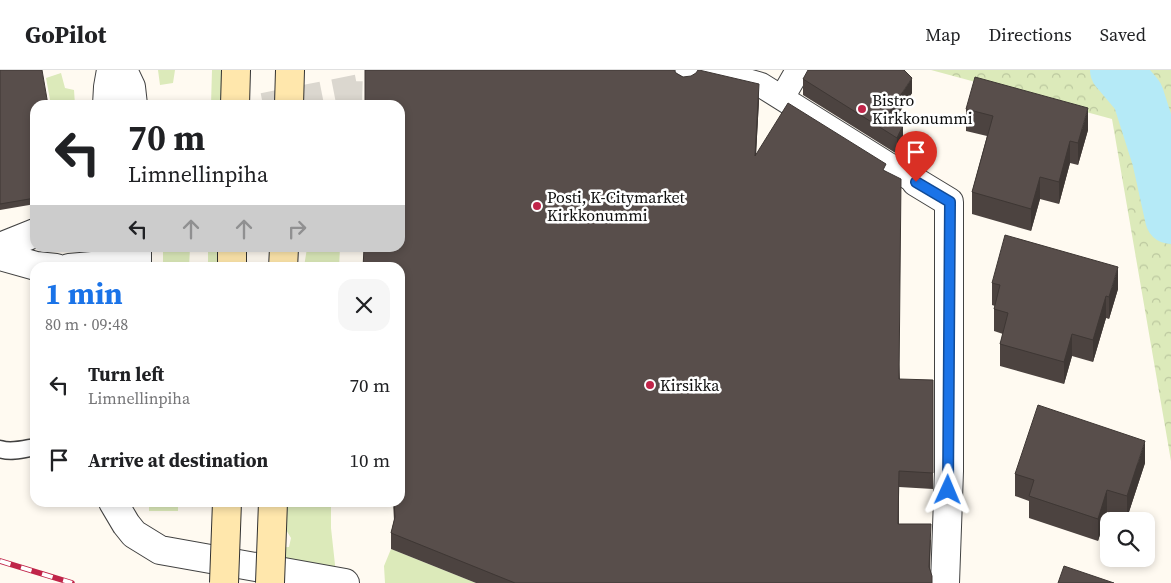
<!DOCTYPE html>
<html lang="en">
<head>
<meta charset="utf-8">
<style>
	body { margin:0; font-family:"Source Serif 4",serif; background:#f6f6f6; color:#202124; height:100vh; display:flex; flex-direction:column; font-size:19px; white-space:nowrap }
	* { box-sizing:border-box; margin:0 }
	p { font-size:16px; color:#757577 }
	.icon { flex:none; width:28px; height:28px; fill:none; stroke:currentColor; stroke-width:2; stroke-linecap:round; stroke-linejoin:round }
	.map { position:relative; flex:1; overflow:hidden }
	.side { position:absolute; left:30px; top:192px; width:375px; height:245px; display:flex; flex-direction:column; background:#fff; border-radius:15px; box-shadow:0 2px 8px #0003 }
	.side>* { flex:none }
	.top-card { position:absolute; left:30px; top:30px; width:375px; height:152px; border-radius:15px; box-shadow:0 2px 8px #0003; background:#fff; color:#202124; overflow:hidden }
	.buttons { position:absolute; left:1100px; top:442px; display:grid; gap:10px }
	.buttons a { display:grid; place-items:center; width:55px; height:55px; border-radius:10px; background:#fff; box-shadow:0 2px 8px #0003; font-size:25px }
	.pin { position:absolute; display:grid; place-items:center; width:42px; height:42px; color:#fff; margin:-51px -21px; border-radius:50% 50% 50% 0; rotate:-45deg; box-shadow:0 0 5px #0007 }
	.pin .icon { rotate:45deg }
	.me { position:absolute; width:55px; margin:-28px; rotate:1deg; stroke-linejoin:round; filter:drop-shadow(0 0 4px #0008) }
	.turn { display:flex; align-items:center; gap:18px; height:105px; padding:0 15px; font-size:22px }
	.turn .icon { width:65px; height:65px; stroke-width:2.5 }
	.turn b { display:block; font-size:35px; line-height:42px }
	.lanes { display:flex; align-items:center; height:48px; padding:0 15px; background:#0003; justify-content:center; gap:25px; direction:ltr }
	.lanes .off { opacity:.35 }
	.round { display:grid; place-items:center; flex:none; width:52px; height:52px; border-radius:15px; background:#f6f6f6 }
	.head { display:flex; align-items:center; justify-content:space-between; height:85px; padding:0 15px }
	h1 { font-size:30px; font-weight:700; line-height:38px; color:#1a73e8 }
	ul { padding:0; list-style:none }
	li { display:flex; align-items:center; gap:15px; height:75px; padding:0 15px }
	li div { flex:1 }
	li b { display:block; font-size:19px }
	li em { font-style:normal }
	header { display:flex; align-items:center; gap:30px; box-sizing:border-box; height:70px; padding:0 25px; background:#fff; border-bottom:1px solid #e0e0e0 }
	header strong { font-size:24px }
	nav { display:flex; gap:28px; margin-inline-start:auto; font-size:18px }
	.map>svg:first-child { display:block }
</style>
</head>
<body>
<header>
<strong>GoPilot</strong>
<nav><a>Map</a><a>Directions</a><a>Saved</a></nav>
</header>
<div class="map">
<svg width="1171" height="513" viewBox="0 0 1171 513">
	<defs>
		<pattern id="park-crowns" width="20" height="18" patternUnits="userSpaceOnUse" patternTransform="scale(1.25)"><rect width="20" height="18" fill="#dceaba"/><path d="M2 6a3 3 0 1 1 6 0M12 15a3 3 0 1 1 6 0" fill="none" stroke="#bcc89f"/></pattern>
	</defs>
	<rect width="100%" height="100%" fill="#fffaf1"/>
	<!-- grass -->
	<path fill="#dceaba" d="M158,0H175L173,13L160,15Z
		M212,0H226L225,35H211Z
		M61,3L65,18L74,20L75,35H51L46,8Z
		M163,178H190L189,197H163Z
		M208,178H224V197L208,198Z
		M307,178H340L339,197H304Z
		M149,433H178V441H149Z
		M274,433H331V458L337,513H268L270,478L289,477L291,468L278,447Z
		M391,479L476,513H385L384,496Z"/>
	<!-- park -->
	<path fill="url(#park-crowns)" d="M931,0H1171V391L1112,49Z"/>
	<!-- water -->
	<path fill="#b5eaf7" stroke="#3cafce" d="M1108,0H1126L1133,8L1138,26Z"/>
	<g fill="none" stroke-linecap="round" stroke-linejoin="round">
		<!-- river -->
		<path stroke="#b5eaf7" stroke-width="52" d="M1116,0L1138,26L1158,89L1171,148"/>
		<!-- pedestrian-tunnel -->
		<path stroke="#dbd7cf" stroke-width="24" stroke-dasharray="24 12" stroke-linecap="butt" d="M263,35L442,0
			M350,35L351,0"/>
		<!-- service casing -->
		<g stroke="#424242" stroke-width="19">
			<path id="service" d="M0,379C11,383 24,379 35,377"/>
		</g>
		<!-- pedestrian casing -->
		<g stroke="#424242" stroke-width="26">
			<path id="pedestrian" d="M710,0L761,15L916,112
				M686,9L688,0
				M782,28L798,0"/>
		</g>
		<!-- minor casing -->
		<g stroke="#424242" stroke-width="30">
			<path id="minor" d="M916,112L949,132V401L945,513
				M137,178V198
				M113,432L126,454L134,464L160,480L345,513"/>
		</g>
		<!-- tertiary casing -->
		<g stroke="#424242" stroke-width="30">
			<path id="tertiary" d="M123,0L131,17L133,35
				M107,35L108,17L111,0
				M0,177L35,163
				M0,186L36,196L56,198
				M69,198L104,195L133,178"/>
		</g>
		<!-- secondary casing -->
		<g stroke="#313131" stroke-width="30">
			<path id="secondary" d="M235,35L236,0
				M289,35L290,0
				M232,198V178
				M283,198L284,178"/>
		</g>
		<!-- service -->
		<use href="#service" stroke="#fff" stroke-width="16"/>
		<!-- pedestrian -->
		<use href="#pedestrian" stroke="#fff" stroke-width="24"/>
		<!-- minor -->
		<use href="#minor" stroke="#fff" stroke-width="28"/>
		<!-- tertiary -->
		<use href="#tertiary" stroke="#fff" stroke-width="28"/>
		<!-- secondary -->
		<use href="#secondary" stroke="#ffe7ac" stroke-width="28"/>
		<!-- rail casing -->
		<g stroke="#c02549" stroke-width="5.5">
			<path id="rail" d="M0,491L72,513"/>
		</g>
		<!-- rail -->
		<use href="#rail" stroke="#fff" stroke-width="4" stroke-dasharray="11" stroke-linecap="butt"/>
		<!-- secondary-bridge casing -->
		<g stroke="#313131" stroke-width="30" stroke-linecap="butt">
			<path id="secondary-bridge" d="M224,513L227,432
				M270,513L273,432"/>
		</g>
		<!-- secondary-bridge -->
		<use href="#secondary-bridge" stroke="#ffe7ac" stroke-width="28"/>
	</g>
	<!-- wall -->
	<path fill="#4c4340" d="M0,0L35,35V134L0,140Z
		M676,3L683,7L759,30L756,85L886,101L900,309L933,401V419L899,417V454L931,470L930,498L932,513H476L391,479V463L394,450L393,432H400Z
		M803,9L912,23L895,49L903,71L897,84L803,25Z
		M966,39L1088,60L1078,95L1070,93L1059,134L1040,129L1031,161L972,144V122L987,66L966,61Z
		M992,213L1118,219L1109,249L1106,248L1093,292L1072,286L1064,314L1000,296V274L1003,264L994,261V239L995,236L992,235Z
		M1145,393L1127,448L1107,442L1098,471L1029,448V431L1015,426V404Z"/>
	<!-- shaded-wall -->
	<path fill="#3e3734" d="M912,8V23L888,60V44Z
		M759,14V30L755,102V86Z
		M1088,38V60L1078,95V73Z
		M903,55V71L897,84V68Z
		M1070,71V93L1059,134V112Z
		M1040,107V129L1031,161V139Z
		M1118,197V219L1109,249V227Z
		M1106,226V248L1093,292V270Z
		M1072,264V286L1064,314V292Z
		M1145,371V393L1127,448V426Z
		M1107,420V442L1098,471V449Z"/>
	<!-- building -->
	<path fill="#584e4b" stroke="#3e3734" d="M0,0H42L48,35H35V128L0,134Z
		M365,0H674L676,3L683,7L691,6L696,3L698,0H699L759,14L755,86L788,33L886,94L883,100L901,109L899,309L933,310V403L899,401L898,454H931L929,497L932,506V513H515L391,463L395,447L394,432H400V198H363L364,178H400V35H365Z
		M808,0H904L912,8L888,44L903,55L897,68L803,9Z
		M975,7L1088,38L1078,73L1070,71L1059,112L1040,107L1031,139L972,122L993,46L966,39Z
		M1005,165L1118,197L1109,227L1106,226L1093,270L1072,264L1064,292L1000,274L1008,243L994,239L1000,215L992,213Z
		M1038,335L1145,371L1127,426L1107,420L1098,449L1029,426L1034,410L1015,404Z
		M1064,496L1114,513H1058Z"/>
	<g fill="none" stroke-linecap="round" stroke-linejoin="round">
		<!-- route casing -->
		<g stroke="#114b97" stroke-width="12">
			<path id="route" d="M916,112L950,132L948,420"/>
		</g>
		<!-- route -->
		<use href="#route" stroke="#1a73e8" stroke-width="9"/>
	</g>
	<!-- markers -->
	<g fill="#c02549" stroke="#fff" stroke-width="2">
		<circle cx="862" cy="39" r="5"/>
		<circle cx="537" cy="136" r="5"/>
		<circle cx="650" cy="315" r="5"/>
	</g>
	<g text-anchor="middle" stroke-width="5" stroke-linejoin="round" paint-order="stroke">
		<!-- poi labels -->
		<g font-size="16" fill="#0f0f0f" stroke="#fff" text-anchor="start">
			<text x="872" y="36">Bistro<tspan x="872" dy="18">Kirkkonummi</tspan></text>
			<text x="547" y="133">Posti, K-Citymarket<tspan x="547" dy="18">Kirkkonummi</tspan></text>
			<text x="660" y="321">Kirsikka</text>
		</g>
	</g>
</svg>
<div class="buttons">
<a><svg class="icon" aria-label="search" viewBox="0 0 24 24"><circle cx="10" cy="10" r="6"/><path d="M15 15l6 6"/></svg></a>
</div>
<div class="pin" style="left:916px;top:112px;background:#d93025"><svg class="icon" aria-label="arrive" viewBox="0 0 24 24"><path d="M6 21V4h12l-3 4 3 4H6"/></svg></div>
<svg class="me" style="left:948px;top:420px" viewBox="-20 -20 40 40"><path d="M0-17L14 15 0 8-14 15z" fill="#1a73e8" stroke="#fff" stroke-width="4"/></svg>
<div class="top-card">
<div class="turn"><svg class="icon" aria-label="left" viewBox="0 0 24 24"><path d="M17 20v-9H6M10 6l-5 5 5 5"/></svg><div><b>70 m</b>Limnellinpiha</div></div>
<div class="lanes"><svg class="icon" aria-label="left" viewBox="0 0 24 24"><path d="M17 20v-9H6M10 6l-5 5 5 5"/></svg><svg class="icon off" aria-label="ahead" viewBox="0 0 24 24"><path d="M12 20V5M6 11l6-6 6 6"/></svg><svg class="icon off" aria-label="ahead" viewBox="0 0 24 24"><path d="M12 20V5M6 11l6-6 6 6"/></svg><svg class="icon off" aria-label="right" viewBox="0 0 24 24"><path d="M7 20v-9h11M14 6l5 5-5 5"/></svg></div>
</div>
<section class="side">
<div class="head"><div><h1>1 min</h1><p>80 m · 09:48</p></div><a class="round"><svg class="icon" aria-label="close" viewBox="0 0 24 24"><path d="M6 6l12 12M18 6L6 18"/></svg></a></div>
<ul>
<li><svg class="icon" aria-label="left" viewBox="0 0 24 24"><path d="M17 20v-9H6M10 6l-5 5 5 5"/></svg><div><b>Turn left</b><p>Limnellinpiha</p></div><em>70 m</em></li>
<li><svg class="icon" aria-label="arrive" viewBox="0 0 24 24"><path d="M6 21V4h12l-3 4 3 4H6"/></svg><div><b>Arrive at destination</b></div><em>10 m</em></li>
</ul>
</section>
</div>
</body>
</html>
